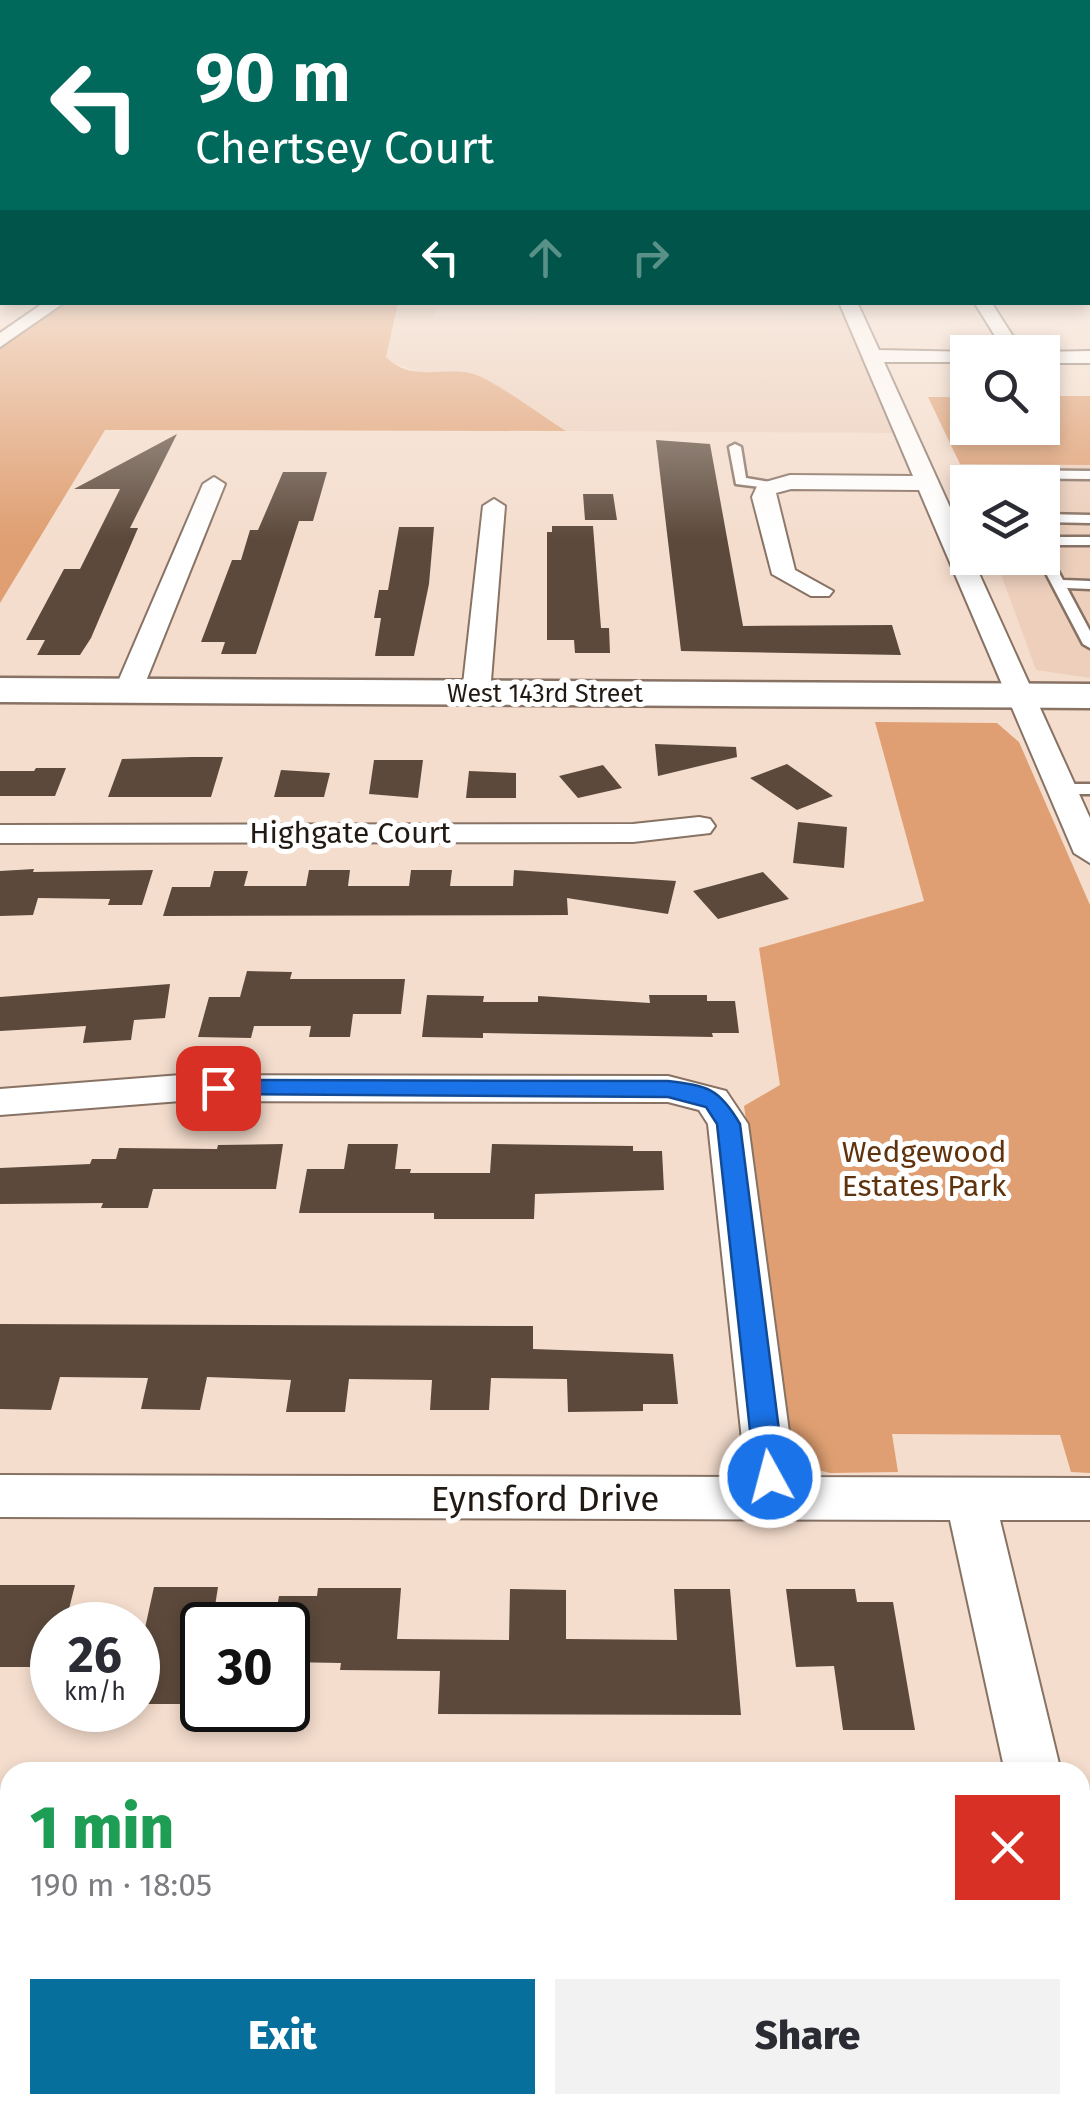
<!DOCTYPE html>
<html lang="en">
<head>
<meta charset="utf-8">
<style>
	body { margin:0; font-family:"Fira Sans",sans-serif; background:#f2f2f3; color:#2b2b33; height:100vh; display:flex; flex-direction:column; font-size:38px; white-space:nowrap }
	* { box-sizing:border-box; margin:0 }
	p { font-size:32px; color:#7c7c81 }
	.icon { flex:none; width:55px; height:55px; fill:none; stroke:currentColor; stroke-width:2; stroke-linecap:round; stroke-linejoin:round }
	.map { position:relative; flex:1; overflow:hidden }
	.side { position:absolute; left:0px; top:1762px; width:1090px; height:352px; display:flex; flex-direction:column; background:#fff; border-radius:30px 30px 0 0; box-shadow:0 5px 15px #0003 }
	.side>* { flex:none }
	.hud { position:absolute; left:0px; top:0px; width:1090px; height:305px; box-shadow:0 5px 15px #0003; background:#00695c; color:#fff; overflow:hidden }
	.controls { position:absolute; left:950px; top:335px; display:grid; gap:20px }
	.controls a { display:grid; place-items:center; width:110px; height:110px; border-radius:0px; background:#fff; box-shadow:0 5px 15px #0003; font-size:50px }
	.speed { position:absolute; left:30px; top:1602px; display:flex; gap:20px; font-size:50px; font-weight:700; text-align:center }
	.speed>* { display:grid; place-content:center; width:130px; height:130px; border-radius:50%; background:#fff; box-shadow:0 5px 15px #0003; line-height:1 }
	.speed small { font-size:25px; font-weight:400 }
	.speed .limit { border:5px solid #111; border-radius:15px; background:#fff; color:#111 }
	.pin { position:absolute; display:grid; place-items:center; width:85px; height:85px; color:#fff; margin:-42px; border-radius:20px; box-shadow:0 5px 15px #0006 }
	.me { position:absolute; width:110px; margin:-55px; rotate:353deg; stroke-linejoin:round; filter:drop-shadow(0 0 8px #0008) }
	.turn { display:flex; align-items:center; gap:35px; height:210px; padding:0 30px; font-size:45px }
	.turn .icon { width:130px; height:130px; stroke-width:2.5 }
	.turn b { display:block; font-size:70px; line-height:85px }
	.lanes { display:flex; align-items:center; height:95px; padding:0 30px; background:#0003; justify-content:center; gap:50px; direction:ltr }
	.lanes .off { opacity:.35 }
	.round { display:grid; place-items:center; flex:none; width:105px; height:105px; border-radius:0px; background:#f2f2f3 }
	.overview { display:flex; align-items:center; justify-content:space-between; height:170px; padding:0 30px }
	h1 { font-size:60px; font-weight:800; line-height:75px; color:#1e9e55 }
	.primary-button { display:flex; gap:20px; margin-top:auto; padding:20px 30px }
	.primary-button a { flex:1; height:115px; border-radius:0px; background:#066f9c; color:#fff; font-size:40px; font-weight:800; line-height:115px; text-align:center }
	.primary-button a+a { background:#f2f2f3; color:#2b2b33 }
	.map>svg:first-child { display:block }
</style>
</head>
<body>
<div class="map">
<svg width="1090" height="2113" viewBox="0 0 1090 2113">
	<rect width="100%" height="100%" fill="#f4ddcd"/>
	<!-- built -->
	<path fill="#edcfbc" d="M398,303H436L435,317L847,318L897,433L566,431L471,373H423L392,363L386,358Z
		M960,464L1090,465V678L1036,670L995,558H1042V482L967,483Z"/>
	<!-- green -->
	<path fill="#df9f72" d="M64,303H398L386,357C410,382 442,367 470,373C490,377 545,418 566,431L105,430L0,603V347Z
		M1043,396H1090V465L960,464L928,397H967L968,428H1042Z
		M875,722L997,723L1019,742L1090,905V1473L1071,1472L1060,1435L892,1434L898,1472L830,1473L802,1466L792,1445L744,1106L780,1085L759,948L924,901Z"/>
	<!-- building -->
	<path fill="#5c493c" d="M177,434L130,528H138L91,638L80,655H37L45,640H26L64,569H80L120,489H74Z
		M656,440L710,444L743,626L892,625L901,655L681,651Z
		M283,472H327L313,521H299L256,654H221L225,642H201L232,560H241L250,530H258Z
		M583,494H613L617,520H585Z
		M552,526H593L601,628H609L610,653H575L574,640H547V532H552Z
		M399,527H434L429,584L414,656H375L381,618H374L379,590H388Z
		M655,744L736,747L737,757L658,776Z
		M192,757H223L211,797H108L122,759Z
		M374,760H423L418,798L369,794Z
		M787,764L833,796L797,810L750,778Z
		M603,765L622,788L578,798L559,776Z
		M36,768H66L55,796H0V771H34Z
		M281,770L330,773L324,797H274Z
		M469,771L516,773V798H466Z
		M798,822L847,827L844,868L793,863Z
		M34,869L33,872L153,870L142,905H108L110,899L38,898L33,915L0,916V871Z
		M309,870H350L348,886H409L411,870H452L450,886H513L514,870L676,881L668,914L567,898L568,915L163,916L172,887H210L214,871H248L244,886H306Z
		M763,872L789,899L718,919L693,891Z
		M247,971L292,972L290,979H405L401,1014H353L350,1037H309L311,1026H254L251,1038L198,1037L209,997H240Z
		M170,984L165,1018L134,1020L131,1040L83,1043L86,1026L0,1031V997Z
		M427,995L484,996L483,1002H538V996L650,1003L649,995H707V1001H735L739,1033H712L713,1037L483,1033V1038L422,1037Z
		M283,1144L276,1189H153L148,1208H101L103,1203L0,1204V1168L90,1164L92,1159H116L119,1148L217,1149L218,1145Z
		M348,1144H398L395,1169H411L410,1173H490L492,1144L633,1146V1151H662L664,1190L535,1194L534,1219H434V1213H299L307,1169H344Z
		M0,1324L533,1326V1349L673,1354L678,1404H643V1411L568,1412L567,1379L491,1378L489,1410H430L432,1380L349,1379L345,1412H286L291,1380L207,1377L200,1410L141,1409L148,1378L60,1377L51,1410L0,1409Z
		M0,1585H75L65,1625H52V1667H0Z
		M154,1587H218L212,1625H202V1704H138V1628H145Z
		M318,1588H401L397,1639L509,1640L510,1589L566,1590V1639L677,1640L674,1589H730L741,1715L438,1714L440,1671L340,1670L341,1663L288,1662V1625H274L279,1596H317Z
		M786,1589H855L857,1602H893L915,1730H843L834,1666L796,1667Z"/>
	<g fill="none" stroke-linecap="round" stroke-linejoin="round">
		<!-- service casing -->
		<g stroke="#877264" stroke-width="5">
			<path id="service" d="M735,444L741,447L746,478L776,483V489L736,484L729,447Z
				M997,470L1090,471V479L1005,478L1008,482H996L991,474Z
				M1042,514L1090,515V523L1042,522Z
				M1042,537H1090V545H1042Z
				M1042,549L1048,553L1063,580L1090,581V589L1067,588L1090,631V648L1083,644L1038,558H1042Z
				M1090,784V794H1061L1053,789L1061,784Z"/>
		</g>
		<!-- minor casing -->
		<g stroke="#877264" stroke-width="4">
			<path id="minor" d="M0,273H2V283H0Z
				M45,302H65L0,347V333Z
				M839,302H857L879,350L975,352H968V362H884L968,547V558H972L1090,818V863L1074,853L919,490L791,489L776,493L795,570L833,591L829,596H811L772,574L752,497L758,484L790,475L913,476Z
				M974,302H991L1023,352H1005Z
				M1090,351V363H1042V352H1037Z
				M214,477L225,484L142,691L128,699L118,697L114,691L203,484Z
				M494,499L505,506L490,693L476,701L462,693L483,506Z
				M699,817L710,819L715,826L710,833L633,842L0,843V825L633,824Z
				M181,1075L668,1076L726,1091L748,1124L795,1477L1090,1478V1520H1000L1061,1772H1005L950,1520L0,1517V1475L746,1477L708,1124L699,1110L668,1102L181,1101L0,1115V1089Z
				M1080,1947L1090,1951V2053L1080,2048Z"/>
		</g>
		<!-- secondary casing -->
		<g stroke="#877264" stroke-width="5">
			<path id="secondary" d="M0,678L1090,684V708L0,702Z"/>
		</g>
		<!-- service -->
		<use href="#service" fill="#fff" fill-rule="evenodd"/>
		<!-- minor -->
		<use href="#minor" fill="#fff" fill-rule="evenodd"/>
		<!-- secondary -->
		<use href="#secondary" fill="#fff" fill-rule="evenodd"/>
	</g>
	<!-- sky -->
	<linearGradient id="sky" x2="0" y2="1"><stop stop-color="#939aa5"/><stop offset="0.45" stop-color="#faf0e8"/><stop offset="1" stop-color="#faf0e8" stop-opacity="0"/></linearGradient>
	<rect width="1090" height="539" fill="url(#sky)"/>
	<!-- route -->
	<path fill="#1a73e8" stroke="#114b97" stroke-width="2.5" d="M218,1080L668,1081C708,1086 719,1088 740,1124L785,1477L781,1486L770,1489L760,1486L755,1477L717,1124L706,1107L668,1097L210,1094V1083Z"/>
	<g text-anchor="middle" stroke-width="10" stroke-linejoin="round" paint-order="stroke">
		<!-- far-street labels -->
		<g font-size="25" fill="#211913" stroke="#fff">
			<text x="545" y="702">West 143rd Street</text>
		</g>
		<!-- street labels -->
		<g font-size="30" fill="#211913" stroke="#fff">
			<text x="350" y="843">Highgate Court</text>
		</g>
		<!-- park labels -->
		<g font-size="30" fill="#61330c" stroke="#fff">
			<text x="924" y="1162">Wedgewood<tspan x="924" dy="34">Estates Park</tspan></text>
		</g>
		<!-- near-street labels -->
		<g font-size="35" fill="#211913" stroke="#fff">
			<text x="545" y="1511">Eynsford Drive</text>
		</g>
	</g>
</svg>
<div class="controls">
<a><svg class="icon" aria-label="search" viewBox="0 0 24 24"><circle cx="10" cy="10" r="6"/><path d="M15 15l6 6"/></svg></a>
<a><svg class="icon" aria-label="layers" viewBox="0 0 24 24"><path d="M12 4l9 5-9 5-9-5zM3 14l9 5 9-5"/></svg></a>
</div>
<div class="speed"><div>26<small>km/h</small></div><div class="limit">30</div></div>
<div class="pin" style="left:218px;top:1088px;background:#d93025"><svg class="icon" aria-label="arrive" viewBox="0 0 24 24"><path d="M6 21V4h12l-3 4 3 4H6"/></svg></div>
<svg class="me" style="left:770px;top:1477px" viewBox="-20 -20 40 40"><circle r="17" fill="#1a73e8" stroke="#fff" stroke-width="3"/><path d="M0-11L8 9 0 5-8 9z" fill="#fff"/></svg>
<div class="hud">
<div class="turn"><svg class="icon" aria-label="left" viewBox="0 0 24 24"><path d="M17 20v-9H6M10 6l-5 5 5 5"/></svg><div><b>90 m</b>Chertsey Court</div></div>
<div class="lanes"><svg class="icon" aria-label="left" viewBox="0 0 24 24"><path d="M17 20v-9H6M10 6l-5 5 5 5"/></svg><svg class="icon off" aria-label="ahead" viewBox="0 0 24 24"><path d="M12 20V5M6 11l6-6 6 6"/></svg><svg class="icon off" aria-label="right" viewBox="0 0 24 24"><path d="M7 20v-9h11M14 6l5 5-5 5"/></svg></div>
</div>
<section class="side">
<div class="overview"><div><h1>1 min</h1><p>190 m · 18:05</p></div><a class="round" style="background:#d93025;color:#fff"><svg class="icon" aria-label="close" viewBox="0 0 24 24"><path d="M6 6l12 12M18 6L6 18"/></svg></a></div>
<div class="primary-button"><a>Exit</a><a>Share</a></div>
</section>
</div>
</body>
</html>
